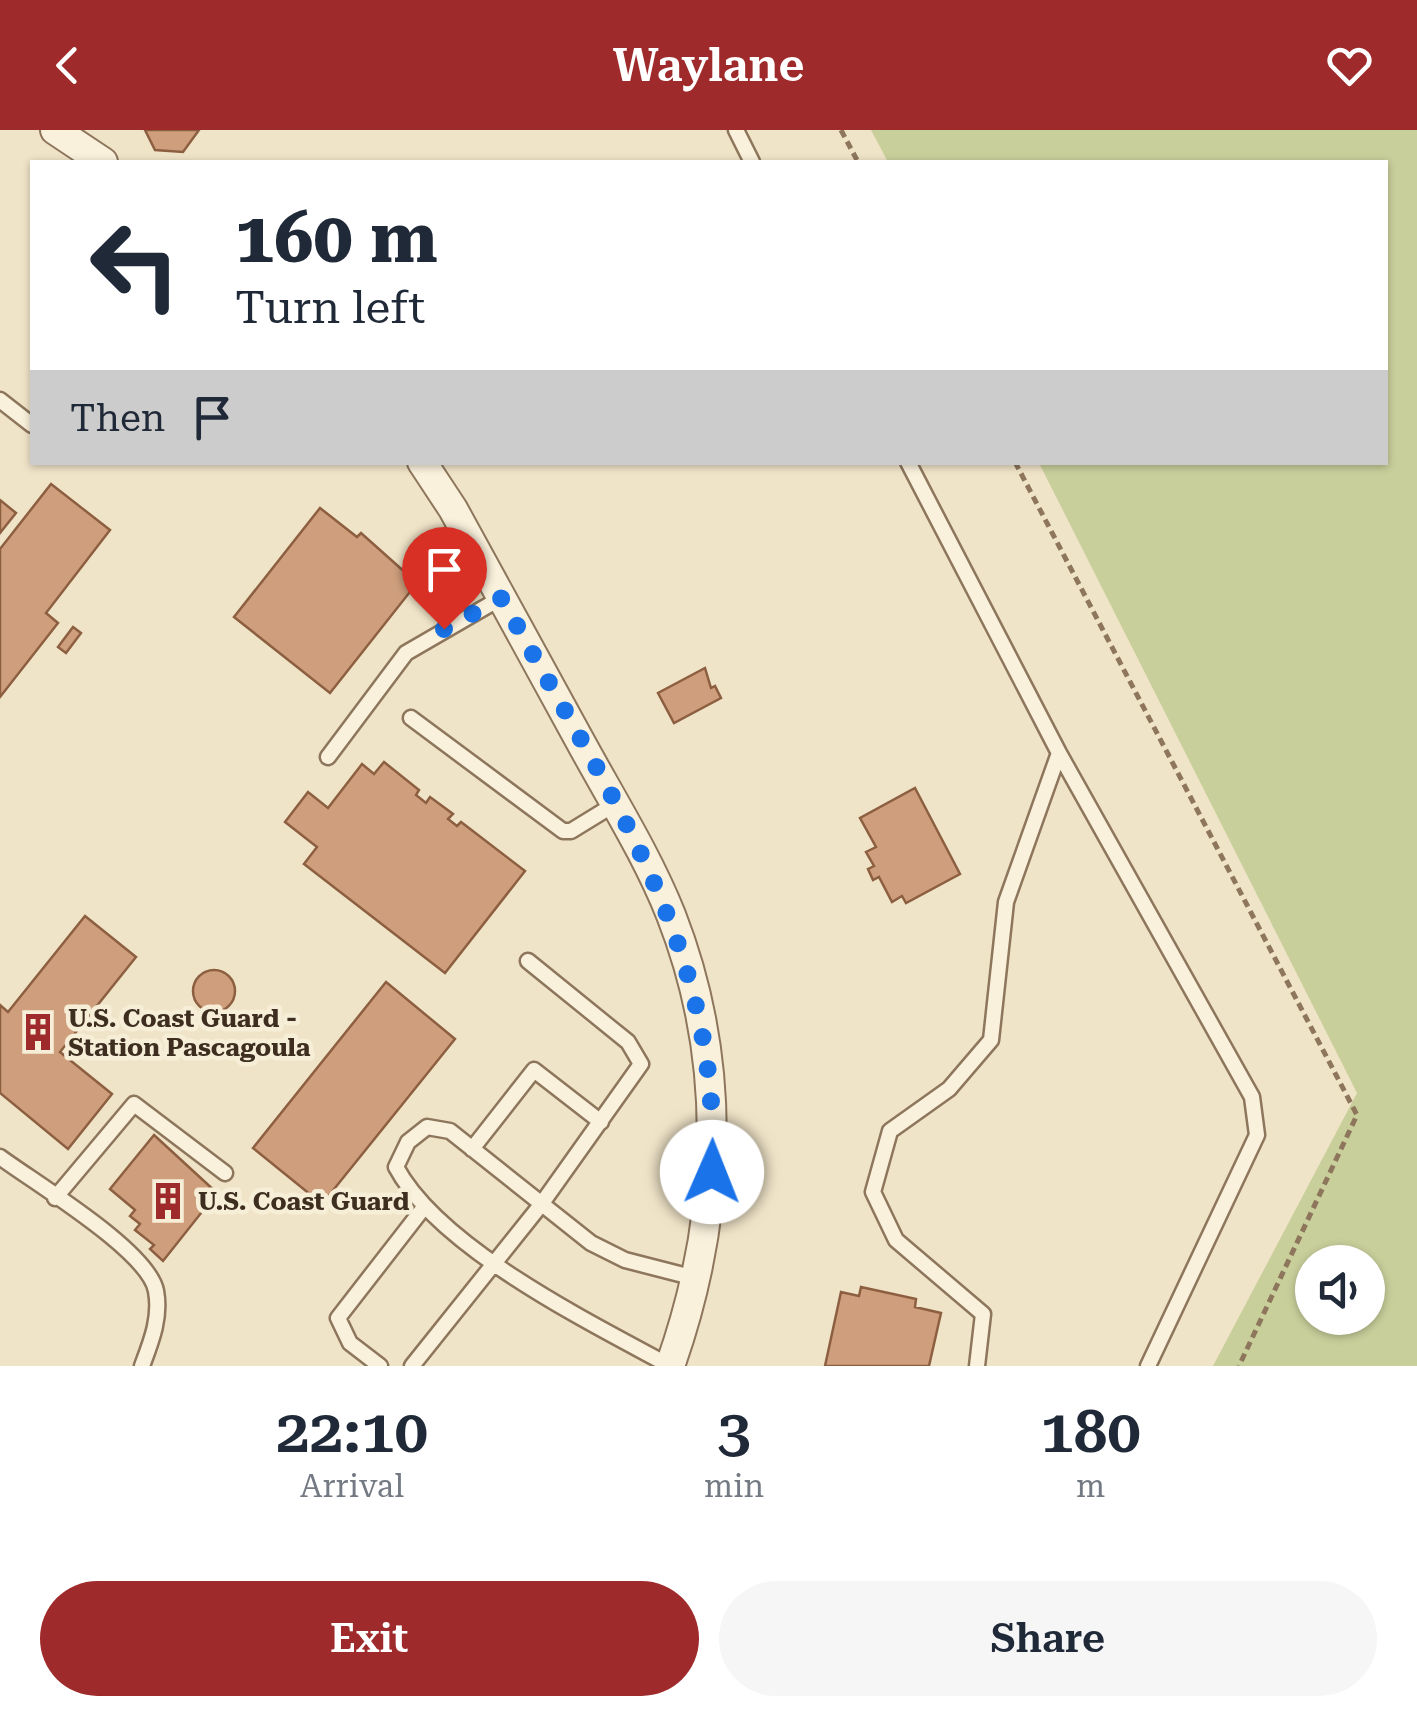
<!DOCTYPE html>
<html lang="en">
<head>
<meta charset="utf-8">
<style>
	body { margin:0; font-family:"Roboto Serif",serif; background:#f6f6f7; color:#1f2937; height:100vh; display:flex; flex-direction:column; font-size:38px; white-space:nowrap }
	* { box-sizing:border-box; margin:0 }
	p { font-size:32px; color:#747a83 }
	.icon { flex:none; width:55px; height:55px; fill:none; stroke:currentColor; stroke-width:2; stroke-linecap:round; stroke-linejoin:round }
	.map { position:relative; height:1236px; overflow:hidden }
	.sheet { display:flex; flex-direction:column; background:#fff; flex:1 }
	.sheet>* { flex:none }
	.top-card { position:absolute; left:30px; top:30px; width:1358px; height:305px; border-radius:0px; box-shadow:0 2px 8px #0004; background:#fff; color:#1f2937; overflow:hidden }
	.buttons { position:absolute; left:1295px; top:1115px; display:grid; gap:20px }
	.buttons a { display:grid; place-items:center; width:90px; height:90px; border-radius:50%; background:#fff; box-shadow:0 2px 8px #0004; font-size:50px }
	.pin { position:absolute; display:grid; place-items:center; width:85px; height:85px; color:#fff; margin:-102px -42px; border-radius:50% 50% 50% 0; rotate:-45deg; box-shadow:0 0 10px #0007 }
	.pin .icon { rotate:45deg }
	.me { position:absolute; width:110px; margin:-55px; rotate:1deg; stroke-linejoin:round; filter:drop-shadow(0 0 8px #0008) }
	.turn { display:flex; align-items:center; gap:35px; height:210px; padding:0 40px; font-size:45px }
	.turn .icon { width:130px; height:130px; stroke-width:2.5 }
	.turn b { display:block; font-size:70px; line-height:85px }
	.then { display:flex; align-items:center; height:95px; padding:0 40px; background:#0003; gap:20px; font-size:38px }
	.eta { display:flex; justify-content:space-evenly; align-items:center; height:170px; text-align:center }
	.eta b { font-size:60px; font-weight:600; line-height:70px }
	.primary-button { display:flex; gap:20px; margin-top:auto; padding:20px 40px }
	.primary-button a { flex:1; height:115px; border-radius:60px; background:#9e2a2b; color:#fff; font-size:40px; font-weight:600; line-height:115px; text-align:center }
	.primary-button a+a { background:#f6f6f7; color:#1f2937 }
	header { display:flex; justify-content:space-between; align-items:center; height:130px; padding:0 40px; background:#9e2a2b; color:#fff; font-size:45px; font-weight:600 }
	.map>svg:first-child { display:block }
</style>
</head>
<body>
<header><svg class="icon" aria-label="back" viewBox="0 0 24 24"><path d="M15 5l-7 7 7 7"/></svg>Waylane<svg class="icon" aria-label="heart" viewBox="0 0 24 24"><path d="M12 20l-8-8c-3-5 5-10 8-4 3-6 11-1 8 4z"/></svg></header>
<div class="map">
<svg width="1417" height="1236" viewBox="0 0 1417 1236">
	<rect width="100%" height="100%" fill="#f0e4c8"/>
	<!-- green -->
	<path fill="#c9cf9b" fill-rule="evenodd" d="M871,0H1417V1236H1213L1357,963L1039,333L1385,332V32H888ZM1312,1132H1368V1188H1312Z"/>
	<!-- building -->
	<path fill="#cf9f7d" stroke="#8d5f41" stroke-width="2.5" d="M145,0H199L183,22L155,20Z
		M51,354L110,400L46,483L58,493L0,567V419Z
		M0,370L16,383L0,403Z
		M320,378L357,407L361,403L417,453L330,563L234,487Z
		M73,497L81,503L66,523L58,517Z
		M705,538L711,558L715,556L721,568L674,593L658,563Z
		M384,632L419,660L416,665L426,673L430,667L453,684L448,689L457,696L461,692L525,741L445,843L304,734L317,717L285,692L308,662L328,678L362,634L374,644Z
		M915,658L960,744L906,773L902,766L892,772L879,747L873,750L868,739L874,736L866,722L876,717L860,688Z
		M85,786L136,827L60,922L112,964L68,1019L0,963V875L8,882Z
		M193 861a21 21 0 1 1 42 0a21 21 0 1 1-42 0Z
		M386,852L455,909L322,1074L253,1018Z
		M154,1005L217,1063L163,1131L150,1119L154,1115L135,1100L140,1094L130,1086L135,1080L110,1059Z
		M861,1157L916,1169L915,1177L941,1183L929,1236H825L841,1162L859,1166Z"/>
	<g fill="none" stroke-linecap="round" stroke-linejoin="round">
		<!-- service casing -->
		<g stroke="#8d765c" stroke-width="19">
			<path id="service" d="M736,0L752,32
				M0,270L32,295
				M908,332L1059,623L1252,967L1257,1005L1148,1236
				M411,588L563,701H571L615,674
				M328,627L406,523L501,468
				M472,1019L534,940L601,992
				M0,1027C35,1053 149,1121 156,1161C161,1188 151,1212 142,1236
				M55,1068L134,974L225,1043
				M380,1236L350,1213L338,1188L425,1076
				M412,1236L540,1076L641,934L628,912L528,831
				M670,1236C589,1192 439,1118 396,1037L408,1012L427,997L450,1001L591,1113L625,1130L695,1148
				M977,1236L983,1184L896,1110L873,1062L890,1001L949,959L991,910L1006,772L1059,623"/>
		</g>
		<!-- minor casing -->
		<g stroke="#8d765c" stroke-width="32">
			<path id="minor" d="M55,0L103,32
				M422,332L453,379C495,456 538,534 580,611C611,668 647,725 671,785C729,933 722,1089 670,1236"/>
		</g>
		<!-- path -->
		<path stroke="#8d765c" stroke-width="5" stroke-dasharray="8 5" stroke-linecap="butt" d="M841,0L858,32
			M1015,332L1357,985L1239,1236"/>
		<!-- service -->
		<use href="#service" stroke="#faf1dc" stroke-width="14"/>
		<!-- minor -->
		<use href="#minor" stroke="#faf1dc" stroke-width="28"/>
	</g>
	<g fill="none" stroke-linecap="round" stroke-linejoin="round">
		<!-- route -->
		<path stroke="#1a73e8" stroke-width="18" stroke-dasharray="0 32.4" d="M444,499L502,468C604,658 722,816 712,1042"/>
	</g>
	<!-- icons -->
	<defs>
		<g id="building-bare" transform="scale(3)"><path d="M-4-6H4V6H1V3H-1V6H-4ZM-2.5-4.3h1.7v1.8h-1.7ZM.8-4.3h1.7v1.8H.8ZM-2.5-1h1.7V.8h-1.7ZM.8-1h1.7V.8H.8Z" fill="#9e2a2b" stroke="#f7eed8" stroke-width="2.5" paint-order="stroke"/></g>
	</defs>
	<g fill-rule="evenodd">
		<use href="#building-bare" x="38" y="902"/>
		<use href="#building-bare" x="168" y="1071"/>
	</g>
	<g text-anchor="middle" stroke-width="9" stroke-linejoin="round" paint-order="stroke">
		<!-- poi labels -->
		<g font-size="25" font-weight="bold" fill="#3d2e20" stroke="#f7eed8" text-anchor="start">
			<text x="68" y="897">U.S. Coast Guard -<tspan x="68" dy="29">Station Pascagoula</tspan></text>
			<text x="198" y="1080">U.S. Coast Guard</text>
		</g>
	</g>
</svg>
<div class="buttons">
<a><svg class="icon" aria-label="sound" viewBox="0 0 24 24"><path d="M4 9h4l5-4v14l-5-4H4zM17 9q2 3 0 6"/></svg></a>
</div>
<div class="pin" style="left:444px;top:499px;background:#d93025"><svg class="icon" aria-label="arrive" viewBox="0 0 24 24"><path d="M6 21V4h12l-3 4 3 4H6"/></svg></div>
<svg class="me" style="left:712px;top:1042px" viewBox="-20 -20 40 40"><circle r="19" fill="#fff"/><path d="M0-13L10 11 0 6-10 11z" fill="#1a73e8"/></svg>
<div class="top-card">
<div class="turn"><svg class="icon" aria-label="left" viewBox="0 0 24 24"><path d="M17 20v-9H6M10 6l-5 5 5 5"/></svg><div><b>160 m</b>Turn left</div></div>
<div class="then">Then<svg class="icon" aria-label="arrive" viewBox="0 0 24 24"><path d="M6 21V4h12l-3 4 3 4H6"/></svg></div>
</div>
</div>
<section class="sheet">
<div class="eta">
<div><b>22:10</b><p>Arrival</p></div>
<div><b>3</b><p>min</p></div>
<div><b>180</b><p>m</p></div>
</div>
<div class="primary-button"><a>Exit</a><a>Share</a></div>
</section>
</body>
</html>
